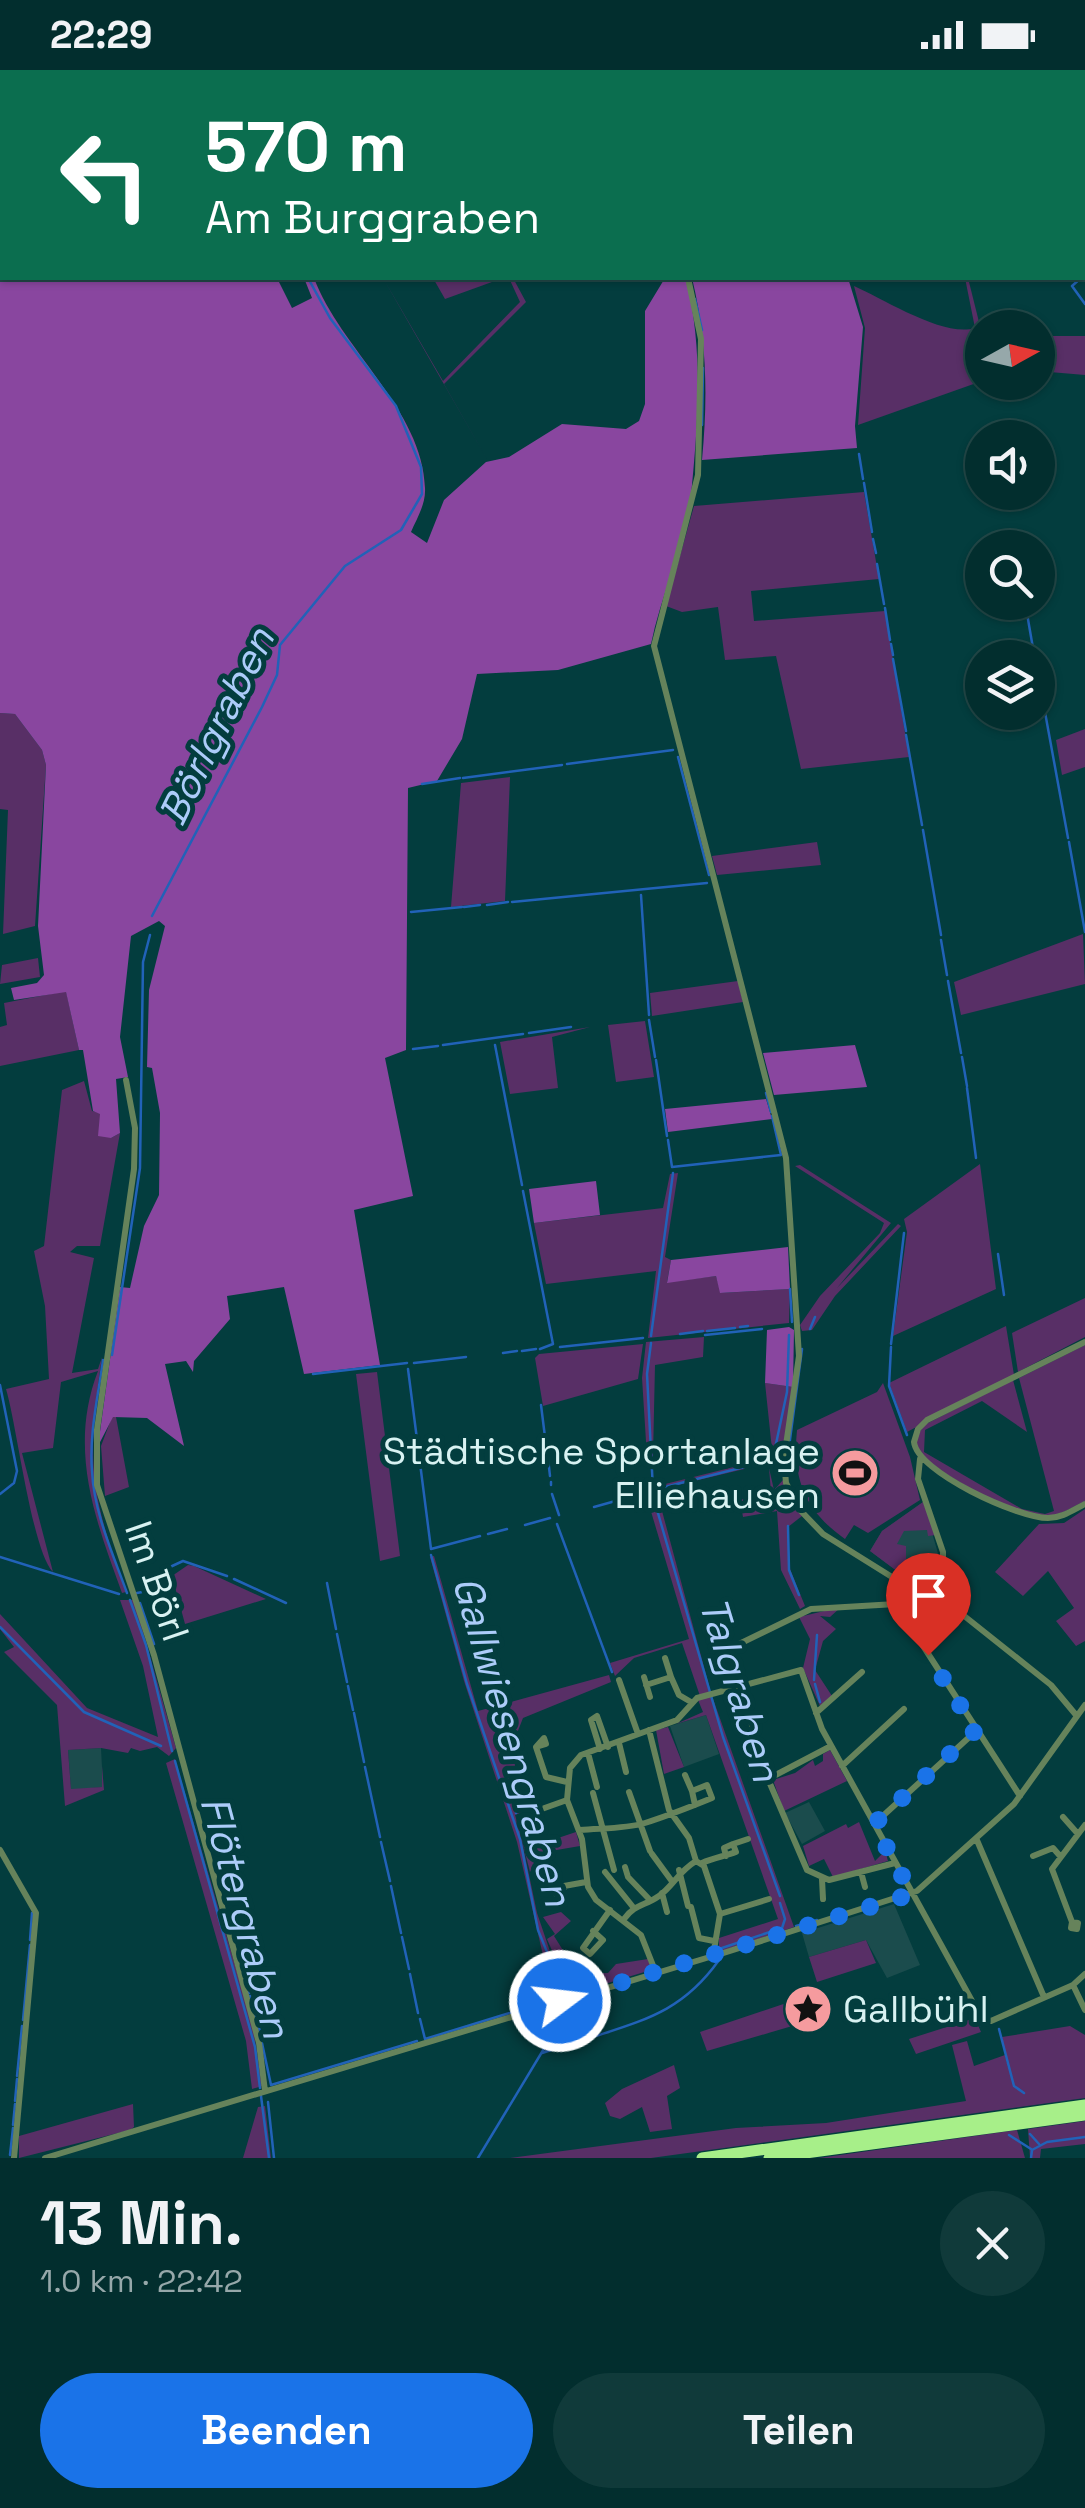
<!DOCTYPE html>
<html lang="de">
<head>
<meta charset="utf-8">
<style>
	body { margin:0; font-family:"Space Grotesk",sans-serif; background:#103a3a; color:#f1f3f6; height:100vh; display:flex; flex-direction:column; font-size:38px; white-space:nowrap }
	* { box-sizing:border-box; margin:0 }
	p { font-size:32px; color:#96a8aa }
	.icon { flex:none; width:55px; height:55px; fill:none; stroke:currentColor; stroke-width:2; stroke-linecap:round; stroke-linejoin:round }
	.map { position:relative; height:2088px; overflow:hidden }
	.panel { display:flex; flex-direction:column; background:#022e2e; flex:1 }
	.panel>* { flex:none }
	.hud { position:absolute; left:0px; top:0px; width:1085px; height:210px; box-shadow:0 2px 8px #0004,0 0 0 2px #234a4a; background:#0b6e4f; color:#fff; overflow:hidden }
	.needle { width:65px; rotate:82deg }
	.controls { position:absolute; left:965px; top:240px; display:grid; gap:20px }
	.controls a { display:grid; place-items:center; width:90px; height:90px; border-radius:50%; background:#022e2e; box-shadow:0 2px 8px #0004,0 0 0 2px #234a4a; font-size:50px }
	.pin { position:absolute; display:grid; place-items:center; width:85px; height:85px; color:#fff; margin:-102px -42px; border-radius:50% 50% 50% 0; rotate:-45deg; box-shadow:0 0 10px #0007 }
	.pin .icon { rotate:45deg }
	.me { position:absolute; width:110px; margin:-55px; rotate:75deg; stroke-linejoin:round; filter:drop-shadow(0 0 8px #0008) }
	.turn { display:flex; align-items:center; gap:35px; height:210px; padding:0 40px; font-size:45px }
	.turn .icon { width:130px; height:130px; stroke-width:2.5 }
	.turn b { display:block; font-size:70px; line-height:85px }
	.round { display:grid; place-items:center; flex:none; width:105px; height:105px; border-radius:52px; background:#103a3a }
	.headline { display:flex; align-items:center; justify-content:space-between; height:170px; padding:0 40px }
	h1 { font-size:60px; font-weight:700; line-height:75px }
	.cta { display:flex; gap:20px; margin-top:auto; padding:20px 40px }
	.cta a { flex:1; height:115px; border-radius:60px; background:#1a73e8; color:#fff; font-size:40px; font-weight:700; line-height:115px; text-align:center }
	.cta a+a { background:#103a3a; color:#f1f3f6 }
	.status { display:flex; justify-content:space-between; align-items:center; height:70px; padding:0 50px; background:#022e2e; direction:ltr }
	.status svg { height:28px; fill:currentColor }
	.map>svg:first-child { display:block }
</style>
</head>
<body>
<div class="status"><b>22:29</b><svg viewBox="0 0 49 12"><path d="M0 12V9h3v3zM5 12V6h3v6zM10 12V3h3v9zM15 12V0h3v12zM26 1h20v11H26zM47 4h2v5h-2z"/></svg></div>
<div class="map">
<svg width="1085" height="2088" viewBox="0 0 1085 2088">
	<rect width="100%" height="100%" fill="#033d3e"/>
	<!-- built -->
	<path fill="#1b4c4d" d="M923,1432L942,1497L928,1500L915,1508V1514L870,1481L882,1461Z
		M706,1645L719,1684L684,1697L670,1656Z
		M101,1678L103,1717L71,1720L68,1680Z
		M809,1732L825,1761L802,1774L785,1743Z
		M894,1834L920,1895L887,1908L866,1870L809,1887L802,1863Z"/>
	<!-- green -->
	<path fill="#582f66" d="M383,208L443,311L520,232L509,208H513L526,232L444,314L488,391Z
		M433,208H503L445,229Z
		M965,208H968L982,264V311L858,355L865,258L854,216C884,229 944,268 975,258Z
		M1038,266H1085V305L1038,301Z
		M864,422L879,509L751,521L754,551L885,541L909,687L801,699L776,586L725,590L718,537L682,542L666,536L694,436Z
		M0,643L15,644L42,680L46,695L35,856L3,864L8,740L0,739Z
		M1085,659V697L1062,705L1056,670Z
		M510,707L505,831L451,837L461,713Z
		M817,772L821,795L717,805L712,786Z
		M1083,864L1085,914L961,945L954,912Z
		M38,888L40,907L0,914L2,895Z
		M738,911L743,932L652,946L650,923Z
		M66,921L79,980L0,996V957L7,955L4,933Z
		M645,951L654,1007L616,1012L608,955Z
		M590,957L552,967L558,1018L510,1024L500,972Z
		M84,1011L92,1041L100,1043L111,1068L120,1063L100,1176H77L70,1182L94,1188L72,1303L98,1299L102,1287C86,1393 90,1422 126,1522L122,1523C95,1449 68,1379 98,1301L61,1312L53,1378L22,1383L53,1502C32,1481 17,1356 6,1319L49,1309L45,1236L34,1181L44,1176L62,1020Z
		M980,1094L996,1219L893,1266L907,1162L904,1149Z
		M800,1095L891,1153L837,1218L898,1154L901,1156L835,1226L812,1260L802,1261L800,1255L820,1226L880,1163L884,1153L795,1096Z
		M678,1103L665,1187L671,1190L667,1212L716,1206L721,1223L790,1219L789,1253L648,1268L656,1201L546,1214L534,1153L663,1138L670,1104Z
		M1085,1228V1267L1018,1302L1012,1263Z
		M1006,1256L1014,1305L907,1362L889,1313Z
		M704,1267L703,1287L655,1295L653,1387H647L642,1308L646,1272Z
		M643,1274L638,1309L543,1336L535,1288L539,1284Z
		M1085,1275V1431C1076,1435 1066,1442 1057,1444C1024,1454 939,1404 917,1381V1367L924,1355L1013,1310L1027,1362L982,1331L925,1360L924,1382L1022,1439L1045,1444L1054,1441L1019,1308Z
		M377,1302L400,1486L380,1491L356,1304Z
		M765,1313L793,1317L782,1386L773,1389Z
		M883,1313L910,1387L920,1430L868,1463L854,1455L845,1469C805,1441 792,1409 797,1360L877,1322Z
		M112,1347H116L129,1417L105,1426L101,1376Z
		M770,1388L769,1393L661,1419L658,1426L711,1623L700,1626L682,1573L634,1588L615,1606L610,1593L689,1569L647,1428L653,1417Z
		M769,1398L774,1420L783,1410L802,1446L788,1457L790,1499L805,1536L800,1539L781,1500L777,1441L743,1447L740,1430L771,1422Z
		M923,1432L936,1465L928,1466L927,1460L904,1461L897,1474L906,1476V1508L870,1481L882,1461Z
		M1085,1439V1571L1076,1576L1056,1551L1074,1538L1048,1501L1023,1526L995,1502L1039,1454L1064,1453Z
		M434,1486L478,1641L609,1605L611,1612L523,1648L512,1676L522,1742L515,1745L521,1765V1760L534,1776L576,1762L580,1776L545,1782L530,1802L521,1767L537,1843L556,1899L558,1928L553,1929L517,1772L464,1611L430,1487Z
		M188,1495L194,1496L266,1529L185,1554L172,1506Z
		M120,1530H134L176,1678L169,1686L157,1677L140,1681L131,1678L128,1683L101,1678L68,1680L71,1719L102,1717V1696L104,1720L65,1736L57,1635L4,1582L14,1577L0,1559V1544L87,1638L158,1667L143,1596Z
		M841,1537L830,1547L820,1546L836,1559L823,1571L815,1600L832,1626L820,1636L803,1598L810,1569L799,1547Z
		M712,1626L794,1857L719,1882V1868L778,1849L706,1645L676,1654L703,1642L698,1630Z
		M668,1657L684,1697L664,1704L656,1660Z
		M830,1680L847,1711L784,1741L773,1710L795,1703L813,1690L815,1696L823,1691V1684Z
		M175,1689L253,1957L262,2016L252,2019L246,1971L166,1693Z
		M859,1752L875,1791L885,1781L888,1791L833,1807L824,1789L809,1796L803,1776L846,1754L848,1758Z
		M561,1842L571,1851L554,1866L578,1904L608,1903L616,1894L648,1889L651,1900L562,1927L557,1892L547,1869L555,1864L543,1847Z
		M866,1870L876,1893L817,1912L809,1887Z
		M816,1923L823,1947L707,1981L700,1962Z
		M573,1934L583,1969L545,1980L557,1940Z
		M975,1948L981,1962L916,1984L909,1969Z
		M1070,1956L1085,1965V2028L651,2088H510L736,2058L826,2053L966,2031L952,1975L967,1971L974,1996L1005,1985L1008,1997L1002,1967Z
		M674,1995L680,2018L667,2026L672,2059L650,2062L642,2037L620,2049L610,2046L605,2033L622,2019Z
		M133,2034L134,2057L130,2060L19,2088V2066Z
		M265,2036L271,2088H243L258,2037Z
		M1085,2051V2074L1041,2079L1040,2088H1030L1028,2059Z
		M1017,2060L1025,2088H819Z"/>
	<!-- forest -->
	<path fill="#89469f" d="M3,0H223L2,2V208H277L292,238L312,228L304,208H314C340,278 423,340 425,418C426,434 417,448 411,462L427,473L444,430L486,392L509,387L562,354L626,359L639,351L645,334V241L665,208H686C704,282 698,353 691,426C685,475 661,525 651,574L558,600L477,604L462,669L437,711L408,718L406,980L385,988L413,1126L354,1140L380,1295L304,1304L284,1217L227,1226L230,1249L194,1291L193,1302L186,1291L165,1294L184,1376L147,1348L113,1347L98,1376L120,1217L130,1218L144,1156L159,1125L160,1043L152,998L147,997L149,920L165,856L159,851L131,866L120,967L128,1007L116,1009L120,1063L111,1068L98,1066L100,1044L93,1041L83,980H79L66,922L14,930L11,918L37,913L44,905L38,856L46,695L42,680L15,644L0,643V2Z
		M551,0H1074L554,2Z
		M692,208H848L863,257L855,356L857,378L702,390C708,326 707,270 692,208Z
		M855,975L867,1017L774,1025L763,983Z
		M766,1029L772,1049L668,1062L665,1039Z
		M596,1111L600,1145L534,1153L529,1119Z
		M788,1177L790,1219L720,1223L716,1206L667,1213L671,1190Z
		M789,1257L794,1260L793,1317L765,1313L767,1260Z"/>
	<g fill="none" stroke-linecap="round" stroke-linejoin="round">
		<!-- stream -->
		<path stroke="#2162b8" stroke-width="2.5" d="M246,0L247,2
			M1081,208L1072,216L1085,234
			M695,229L702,260
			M702,355L703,298
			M859,384L863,409
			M864,413L872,462
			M873,469L876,483
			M1014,472L1015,478
			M877,494L884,534
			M1025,532L1034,584
			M885,538L890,570
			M891,574L893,585
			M1034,587V588
			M893,589L906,661
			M1038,604L1068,768
			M906,665L922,755
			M678,687L709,805
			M567,694L673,680
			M463,708L562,695
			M422,714L460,708
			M923,760L941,865
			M1069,772L1085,862
			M641,825L649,945
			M512,832L707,813
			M487,835L508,832
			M464,837L480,835
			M411,842L462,837
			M152,846L262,637L277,605L280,575L345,496L401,460L422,424L421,397L396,336L330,248L308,208
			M941,870L947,905
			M948,911L961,983
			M649,950L655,987
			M529,963L571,957
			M443,975L523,964
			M495,975L522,1115
			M413,979L438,976
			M962,987L967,1016
			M656,990L667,1066
			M967,1018L976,1088
			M766,1023L771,1042
			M668,1070L672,1097L781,1085L772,1046
			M523,1121L553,1274L540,1279
			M998,1184L1004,1225
			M790,1219L792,1252
			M740,1257L748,1256
			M810,1259L815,1247
			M707,1261L735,1258
			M680,1264L703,1261
			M705,1265L762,1259
			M651,1266L673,1103
			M651,1273L647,1304L653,1420L768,1391
			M891,1274L904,1163
			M560,1277L643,1268
			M891,1277L889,1316L907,1365
			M522,1281L536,1279
			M503,1283L517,1281
			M112,1285L140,1098L143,892L150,865
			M103,1290C98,1327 89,1364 92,1401C94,1443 113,1484 127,1523
			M414,1293L466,1287
			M408,1299L431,1479L480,1466
			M313,1304L407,1293
			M0,1315L17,1401L14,1413L0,1424
			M541,1335L545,1367
			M546,1371L550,1406
			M773,1388L787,1322L789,1265
			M787,1392L802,1279
			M551,1412V1415
			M552,1424L559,1445
			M653,1426L723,1667L780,1826
			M594,1437L644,1423
			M557,1454L612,1602
			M525,1455L550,1448
			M788,1456L789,1500L799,1525
			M488,1464L507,1459
			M0,1487L119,1524
			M234,1509L286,1533
			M327,1513L336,1559
			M137,1523L158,1519L170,1497L183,1491L227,1506
			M130,1530L146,1575L172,1681
			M140,1533L154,1574
			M0,1557L84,1642L161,1676
			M337,1564L347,1612
			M814,1610L817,1565
			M815,1614L820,1632
			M348,1616L353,1640
			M354,1643L364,1692
			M175,1691L255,1977L260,2018
			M365,1697L380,1767
			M516,1707L521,1737L516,1743
			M381,1772L390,1811
			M391,1816L401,1863
			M796,1856L817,1850
			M402,1867L409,1899
			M30,1870L32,1843
			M722,1878L782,1858L785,1849L780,1833
			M410,1904L418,1943
			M245,1908L249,1923
			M250,1926L251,1930
			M252,1933L262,1969
			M577,1937L587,1969C644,1950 682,1942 719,1890
			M976,1948L980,1955
			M420,1949L425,1969L555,1929L554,1899L538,1860L520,1769L467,1614L431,1485
			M23,1950L30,1875
			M999,1959L1014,2016L1024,2023
			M262,1973L271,2015L417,1971
			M542,1983L582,1970
			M17,2006L22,1956
			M261,2026L269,2088
			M15,2031L17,2009
			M268,2032L274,2088
			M13,2055L15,2034
			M1030,2064L1039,2074
			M1009,2065L1031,2079
			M10,2085L13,2058
			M478,2088L545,1977L556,1941
			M1031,2088L1032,2080L1047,2072L1085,2067"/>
		<!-- minor -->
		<path stroke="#66835b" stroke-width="6" d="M544,0L547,2
			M688,208L701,269L698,405L654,576L786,1088L799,1286L784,1389L786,1413L800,1440L823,1464L908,1517L958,1541L1051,1615L1076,1645
			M126,1010L135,1058L134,1099L97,1360V1415L154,1585L259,1973L265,2021
			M1085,1272L927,1350L918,1359L914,1372C917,1402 1018,1448 1048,1448C1062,1448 1073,1440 1085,1434
			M920,1389L918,1409L943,1482V1533
			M896,1534L1020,1726
			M644,1607L650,1627
			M671,1607L679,1625L691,1632
			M619,1610L638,1664
			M646,1615L671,1607L665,1588
			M816,1643L862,1602
			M649,1660L669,1740L689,1768L696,1791L704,1796L720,1844L713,1886
			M619,1673L626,1702
			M536,1677L546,1674L544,1668L536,1677L546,1707L567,1712
			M600,1679L591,1650L597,1646L608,1677
			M588,1683L597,1717
			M842,1696L904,1639
			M685,1705L692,1721
			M768,1709L831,1676
			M629,1722L650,1781
			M593,1723L614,1800
			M1063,1747L1078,1764
			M874,1754L976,1661
			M580,1760C601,1758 625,1759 645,1753C667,1746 690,1737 712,1728L707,1715L692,1721L695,1735
			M976,1768L1044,1927
			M543,1769L539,1740L567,1730
			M733,1774L748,1769
			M0,1780L36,1843L14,2088
			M652,1784L671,1810
			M1033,1786L1053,1778L1060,1786
			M702,1793C713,1788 725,1786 736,1782L733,1774L724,1778L726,1786
			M895,1793L829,1810L807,1800L768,1709L731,1584L737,1575L811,1539L896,1534L918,1523
			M625,1797L628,1807L649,1829
			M679,1800L688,1836
			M605,1802L633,1837
			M861,1802L865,1817
			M822,1809L823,1829
			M564,1818L555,1823L553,1818L586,1812
			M662,1823L667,1842
			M691,1837L699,1868L714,1871
			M720,1844L769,1829
			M624,1849C635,1834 645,1836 659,1826C673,1816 678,1802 696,1791
			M1072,1852L1071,1858L1077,1859L1078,1853L1072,1852L1052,1799L1085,1755
			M593,1861L603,1870L590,1884L583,1878L610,1840
			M711,1887L917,1821L1014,1734L1085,1635
			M656,1903L641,1865L596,1830L588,1817L582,1769L567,1730L570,1698L581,1685L677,1650L697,1628L801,1600L822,1659L982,1949L991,1951L1073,1915L1085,1904
			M1073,1915L1085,1940
			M45,2088L713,1886"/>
		<!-- highway -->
		<path stroke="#a7ef89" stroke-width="11" d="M702,2088L1085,2035
			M769,2088L1085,2045"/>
	</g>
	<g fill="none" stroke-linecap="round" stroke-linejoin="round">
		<!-- route -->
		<path stroke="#1a73e8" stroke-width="18" stroke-dasharray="0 32.4" d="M560,1931L912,1824L874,1754L976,1660L928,1585"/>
	</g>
	<!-- icons -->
	<defs>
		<g id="stadium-disc" transform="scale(2.5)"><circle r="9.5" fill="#f59b9e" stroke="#033d3e"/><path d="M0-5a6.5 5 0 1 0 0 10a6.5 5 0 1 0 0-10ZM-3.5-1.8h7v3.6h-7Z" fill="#111"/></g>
		<g id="sight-disc" transform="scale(2.5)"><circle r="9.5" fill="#f59b9e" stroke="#033d3e"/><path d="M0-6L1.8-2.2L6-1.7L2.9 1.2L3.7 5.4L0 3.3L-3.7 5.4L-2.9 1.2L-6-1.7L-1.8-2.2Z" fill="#111"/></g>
	</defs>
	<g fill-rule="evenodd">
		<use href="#stadium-disc" x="855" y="1403"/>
		<use href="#sight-disc" x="808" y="1939"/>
	</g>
	<g text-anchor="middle" stroke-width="10" stroke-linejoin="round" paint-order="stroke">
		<!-- poi labels -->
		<g font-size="38" fill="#d8f2f2" stroke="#033d3e" text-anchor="end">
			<text x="820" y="1394">Städtische Sportanlage<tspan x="820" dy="44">Elliehausen</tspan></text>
			<text x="843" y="1952" text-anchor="start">Gallbühl</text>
		</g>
		<!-- street labels -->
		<g font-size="38" fill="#d8f2f2" stroke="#033d3e">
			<text transform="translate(157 1511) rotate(71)" y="13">Im Börl</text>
		</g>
		<!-- water labels -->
		<g font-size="40" font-style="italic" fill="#acccf9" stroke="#033d3e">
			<text transform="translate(216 656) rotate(-64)" y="14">Börlgraben</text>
			<text transform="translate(740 1619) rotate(73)" y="14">Talgraben</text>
			<text transform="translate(513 1671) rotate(74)" y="14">Gallwiesengraben</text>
			<text transform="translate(246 1847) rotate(75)" y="14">Flötergraben</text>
		</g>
	</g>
</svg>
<div class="controls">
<a><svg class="needle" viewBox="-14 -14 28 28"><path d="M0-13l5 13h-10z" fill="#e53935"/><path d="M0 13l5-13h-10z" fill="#96a8aa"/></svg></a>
<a><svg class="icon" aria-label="sound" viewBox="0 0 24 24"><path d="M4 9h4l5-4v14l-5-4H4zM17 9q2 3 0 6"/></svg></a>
<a><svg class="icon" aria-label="search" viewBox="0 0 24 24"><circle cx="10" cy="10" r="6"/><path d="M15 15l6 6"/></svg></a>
<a><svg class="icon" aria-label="layers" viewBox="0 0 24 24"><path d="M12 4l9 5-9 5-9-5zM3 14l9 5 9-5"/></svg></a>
</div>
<div class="pin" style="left:928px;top:1585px;background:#d93025"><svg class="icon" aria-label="arrive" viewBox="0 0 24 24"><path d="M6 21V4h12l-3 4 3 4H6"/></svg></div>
<svg class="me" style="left:560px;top:1931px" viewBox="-20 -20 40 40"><circle r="17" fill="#1a73e8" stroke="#fff" stroke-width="3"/><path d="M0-11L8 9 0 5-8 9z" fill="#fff"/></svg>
<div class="hud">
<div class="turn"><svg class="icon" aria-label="left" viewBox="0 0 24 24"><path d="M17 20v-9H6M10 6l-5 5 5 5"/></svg><div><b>570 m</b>Am Burggraben</div></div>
</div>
</div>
<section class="panel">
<div class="headline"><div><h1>13 Min.</h1><p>1.0 km · 22:42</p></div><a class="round"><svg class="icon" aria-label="close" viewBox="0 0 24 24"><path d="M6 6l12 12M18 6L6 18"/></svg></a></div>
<div class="cta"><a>Beenden</a><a>Teilen</a></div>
</section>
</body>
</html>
